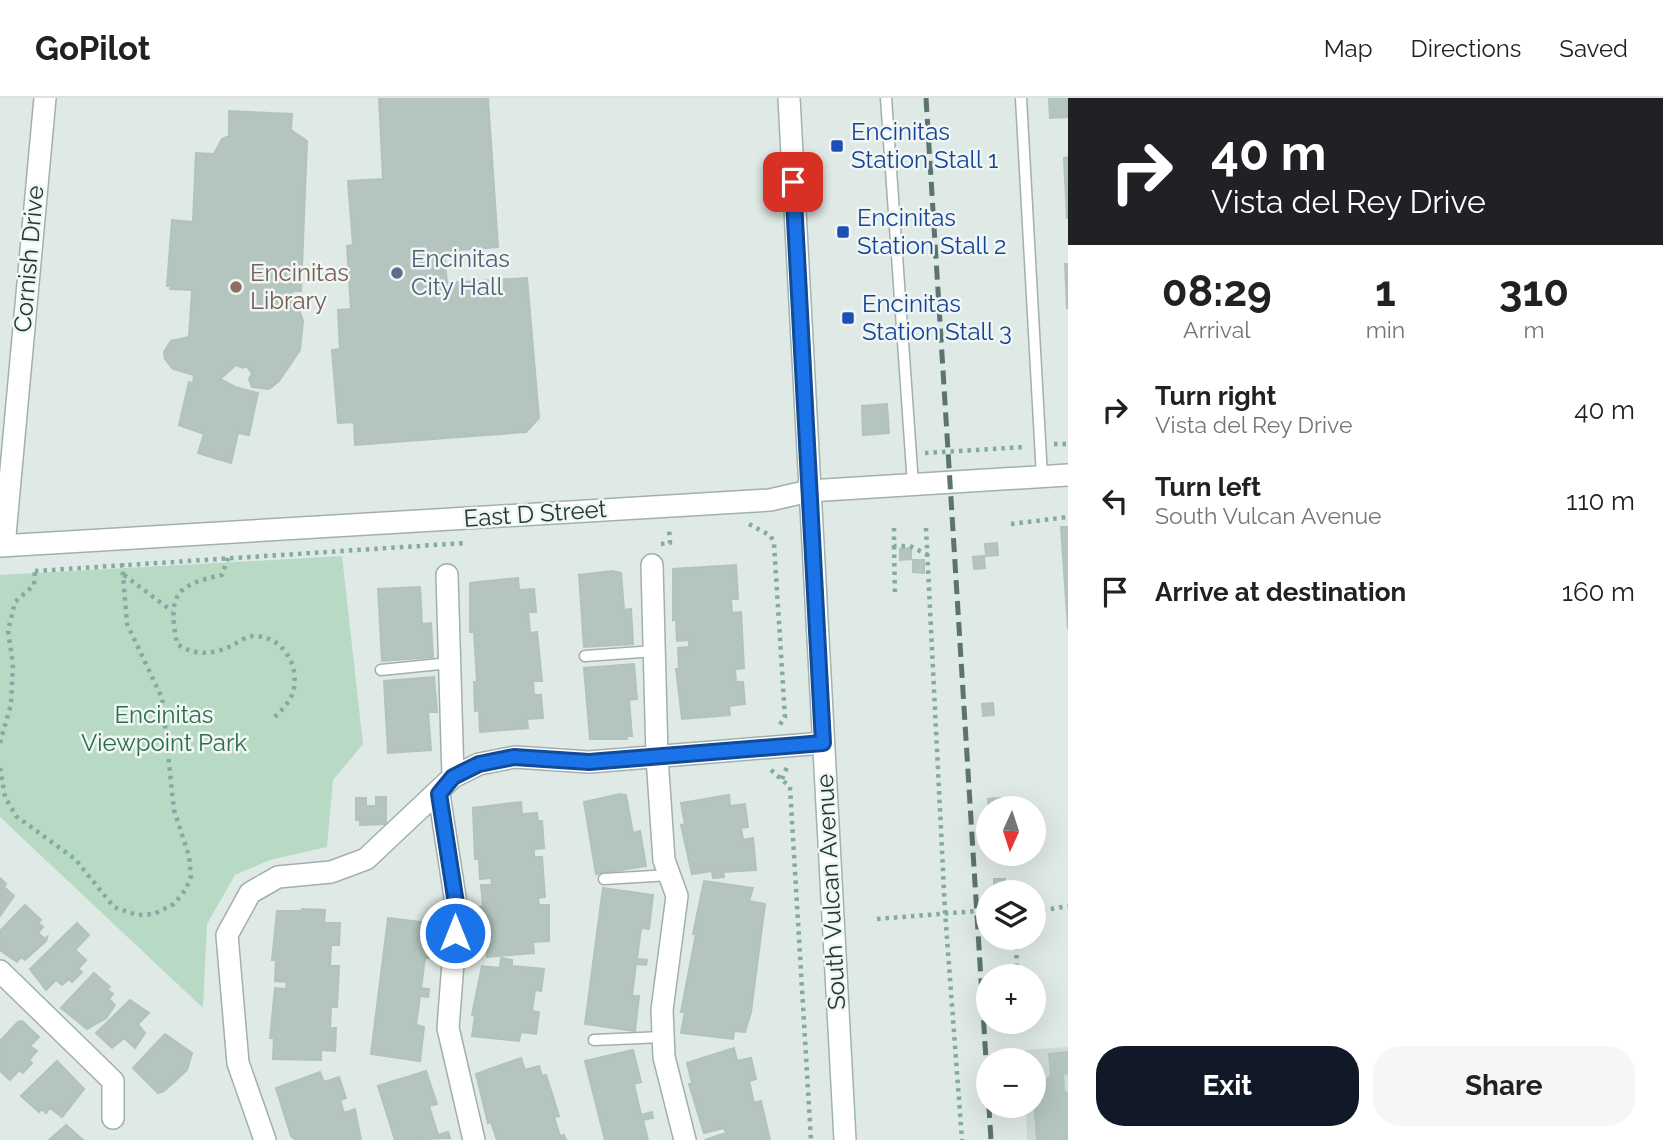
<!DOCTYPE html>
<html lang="en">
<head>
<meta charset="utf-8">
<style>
	body { margin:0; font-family:Raleway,sans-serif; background:#f6f6f6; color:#202124; height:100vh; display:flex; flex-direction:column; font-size:26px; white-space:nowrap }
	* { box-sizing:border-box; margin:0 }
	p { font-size:23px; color:#757577 }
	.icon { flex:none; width:38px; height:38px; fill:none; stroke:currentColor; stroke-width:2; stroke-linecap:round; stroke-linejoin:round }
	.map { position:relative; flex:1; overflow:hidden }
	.drawer { display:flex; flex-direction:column; background:#fff; width:595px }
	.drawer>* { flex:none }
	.guide { background:#202124; color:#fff; overflow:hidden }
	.needle { width:46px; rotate:183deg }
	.controls { position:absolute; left:976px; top:698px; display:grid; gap:14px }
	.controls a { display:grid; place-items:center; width:70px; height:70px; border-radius:50%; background:#fff; box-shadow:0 7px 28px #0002; font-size:35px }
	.pin { position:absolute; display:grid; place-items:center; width:60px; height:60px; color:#fff; margin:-30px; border-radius:14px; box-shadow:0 4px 10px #0006 }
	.me { position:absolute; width:77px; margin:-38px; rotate:0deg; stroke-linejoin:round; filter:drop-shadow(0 0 5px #0008) }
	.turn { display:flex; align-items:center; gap:24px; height:147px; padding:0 28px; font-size:32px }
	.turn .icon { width:91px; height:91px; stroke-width:2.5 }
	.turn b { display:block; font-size:49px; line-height:60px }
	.eta { display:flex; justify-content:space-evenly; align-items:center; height:119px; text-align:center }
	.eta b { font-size:42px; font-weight:700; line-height:49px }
	.action { display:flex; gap:14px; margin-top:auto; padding:14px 28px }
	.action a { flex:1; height:80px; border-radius:28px; background:#111827; color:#fff; font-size:28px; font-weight:700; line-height:80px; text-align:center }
	.action a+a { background:#f6f6f6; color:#202124 }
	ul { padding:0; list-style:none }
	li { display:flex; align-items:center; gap:21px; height:91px; padding:0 28px }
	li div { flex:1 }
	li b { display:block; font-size:26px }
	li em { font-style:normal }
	header { display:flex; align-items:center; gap:42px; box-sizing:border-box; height:98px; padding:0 35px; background:#fff; border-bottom:2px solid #e0e0e0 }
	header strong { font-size:33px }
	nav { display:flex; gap:38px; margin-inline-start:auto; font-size:24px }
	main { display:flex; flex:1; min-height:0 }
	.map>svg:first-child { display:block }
</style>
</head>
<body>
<header>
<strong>GoPilot</strong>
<nav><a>Map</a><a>Directions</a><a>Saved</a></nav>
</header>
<main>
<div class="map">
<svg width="1068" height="1042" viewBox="0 0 1068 1042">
	<rect width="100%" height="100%" fill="#dfe9e6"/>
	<!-- built -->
	<path fill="#cdd9d5" d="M1068,949V1042H1027L1026,1008H1034V962H1024V952Z"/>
	<!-- green -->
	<path fill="#b8dac5" d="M342,458L363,646L333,682L327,749L270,762L235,777L207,826L203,910L0,719V477Z"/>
	<!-- building -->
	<path fill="#b4c4bf" stroke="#b2c2bd" stroke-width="2" d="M379,0H488L498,149L444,153L447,185L527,180L539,320L526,334L355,347L354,324L338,325L332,252L340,251L338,212L351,211L347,148L353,147L348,83L383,81Z
		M1049,0H1068V19L1050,20Z
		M229,13L292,16L291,32L307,43L301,193H292L303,223L300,252L279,283L269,291L252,289L249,281L252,276L247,268L243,270L236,267L220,281L235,289L258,295L249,337L238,335L231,365L198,355L204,336L179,327L189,284L193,286L194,277L173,271L165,261L164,254L171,243L189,239L192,192L170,191L171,188H167L172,122L193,124L196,55L214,56L222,41L229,38Z
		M1068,59V120H1067L1064,60Z
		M1065,166H1068V210H1067Z
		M887,306L889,335L863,337L862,308Z
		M1061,429H1068V531Z
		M997,445L998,457L986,458L985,446Z
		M911,450V461L900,462V451Z
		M984,458L985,470L974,471L973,459Z
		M913,462H924V475L913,474Z
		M736,467L738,501H731L732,515L741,514L744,570L735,571L736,584H743L745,606L729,608L730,617L682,621L676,571H679L678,550L689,549V542L677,543L676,521L673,522V471Z
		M612,473L621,475L624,512L631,511L633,546L584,549L579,477Z
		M518,480L519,492L534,491L536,514H528L530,535L537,534L542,583H533L534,597H541L543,620L527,621L528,630L480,634L479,612L475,613L474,584H477L474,534H470V485Z
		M420,489L422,526L431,525L433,559L382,563L378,491Z
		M634,566L637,601L629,602L632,638H626L627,641H590L584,570Z
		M434,579L437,614H428L431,652L388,655L384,583Z
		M993,605L994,617L983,618L982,606Z
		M620,696L626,697L633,735L640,733L646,768L596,776L584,704Z
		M729,697L730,708L745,706L748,729L741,730L743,742L753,740L756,772L723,774L724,779L713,780L712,773L692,776L681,727L685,726L681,705Z
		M376,699H386V726L360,727V722H356V700H366V708H376Z
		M1000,700V710L989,712L988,701Z
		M521,704L522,716L537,715L538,723H542L544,750L534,751V759H542L545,799L538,800L539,807H549V843L533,844L534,855L487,859L480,809H483L481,787H492L491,780L480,781L479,761H475L473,710Z
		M0,780L6,786L4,789L14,798L0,818Z
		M994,781H1005V792L994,793Z
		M704,783L753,790L749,803L765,806L751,914L745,934L734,933L733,941L681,935L685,914H681L696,836H693Z
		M603,790L653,797L649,831L641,830L637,861L647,862L646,867L636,866L632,898H639L635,933L585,926Z
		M25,807L41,822L38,825L43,829L38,835L45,841L47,839L46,843L25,862L21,859L17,864L0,852V833Z
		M302,811L325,812L324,825H340L339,847H331L330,868H339L337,909H331L330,930H336L335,953L321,952V962L273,961L274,940H270L275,890L286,891L287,884L275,883L276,862H272L277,813H302Z
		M388,820L438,826L434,860H425L421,890L429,891L428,899L420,898L416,927L424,929L420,963L371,956Z
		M77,825L89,837L75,852L86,862L78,871L82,874L72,884L69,881L62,887L56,882L46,892L30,871Z
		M996,840H1008L1009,844H997Z
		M501,860L512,862V868L544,871L541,893L535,892L532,913L539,914L536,936L521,934L519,943L472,938L475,918L472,917L482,868L500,870Z
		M94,875L110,889L107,891L113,896L109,901L115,907L106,920L87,931L61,910Z
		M130,902L149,915L138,926L145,935L135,950L124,940L112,950L96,935Z
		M22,923L39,939L30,948L37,953L29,962L32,965L23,975L19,972L10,982L0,973V943L18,924Z
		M165,936L192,955L187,972L164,993L158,995L133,970Z
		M734,950L737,963L751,960L756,981L749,983L754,1005L761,1003L770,1042H705L726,1035L724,1030L704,1035L689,986L692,985L687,965Z
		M633,952L641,984L634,986L641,1017L652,1014L653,1020L643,1022L648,1042H605L585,963Z
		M1068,954V975L1063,976L1064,993L1068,996V1042H1037L1034,997H1046L1045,984L1051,977L1049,956Z
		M521,960L525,972L539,968L542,978L546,977L559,1018L554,1019L560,1038L564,1037L566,1042H497L491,1024L488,1025L476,976Z
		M57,963L84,991L62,1019L50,1010L46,1015L41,1011L39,1014L21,998Z
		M426,973L437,1006L429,1008L438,1037L448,1034L450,1040L395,1042L378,988Z
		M320,974L324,984L339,979L346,1000L340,1002L344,1015L355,1011L361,1042H295L291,1038L276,990Z
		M66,1027L83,1042H49Z"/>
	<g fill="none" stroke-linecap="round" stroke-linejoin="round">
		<!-- service casing -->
		<g stroke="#a2b0ad" stroke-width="13">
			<path id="service" d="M886,0L913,387
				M1021,0L1042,379
				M585,558L655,553
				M381,572L450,565
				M604,781L670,777
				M594,942L663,939"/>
		</g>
		<!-- minor casing -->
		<g stroke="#a2b0ad" stroke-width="24">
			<path id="minor" d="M652,467L657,659L664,762L677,798L662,912L664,959L685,1042
				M447,477L453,679
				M439,696L457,812L448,930L474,1042
				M0,873L113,983V1020
				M265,1042L238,965L227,837L250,795L278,779L331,774L366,761L453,679L479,666L515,659L589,664L823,645"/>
		</g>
		<!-- tertiary casing -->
		<g stroke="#a2b0ad" stroke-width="24">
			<path id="tertiary" d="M0,448L770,402L809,393L1068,377
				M4,448L45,0"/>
		</g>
		<!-- secondary casing -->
		<g stroke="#9fb4af" stroke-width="24">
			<path id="secondary" d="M789,0L845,1042"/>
		</g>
		<!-- path -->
		<path stroke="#81aba3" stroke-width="4.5" stroke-dasharray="3.5 5" stroke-linecap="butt" d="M1054,346H1068
			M925,355L1024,349
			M749,426L771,438L774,446L785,619L779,628
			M1011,426L1068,419
			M894,430V448H910L928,457
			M926,430L945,813L962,1042
			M661,446L670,445L669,431
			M894,448L895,498
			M228,460L222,477C174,487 168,498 177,546C196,558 213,557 233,547C239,544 246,538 253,538C275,537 291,555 294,574C297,596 288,607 272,621
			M35,473L465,445
			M124,477L172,513
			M0,645L11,606L13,566L8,533L15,504L34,487L35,472
			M0,670L5,699L16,718L75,761L114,809L137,817L154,816L174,806L186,791L191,778L189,758L174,712L162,600L127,526L122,465
			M771,672L790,689L811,1042
			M782,681L787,669
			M1034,814L1068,808
			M877,821L989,812
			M1016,840L1017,878"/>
		<!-- service -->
		<use href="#service" stroke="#fff" stroke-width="10"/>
		<!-- minor -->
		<use href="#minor" stroke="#fff" stroke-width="21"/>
		<!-- tertiary -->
		<use href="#tertiary" stroke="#fff" stroke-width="21"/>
		<!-- secondary -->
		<use href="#secondary" stroke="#fff" stroke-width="21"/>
		<!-- rail -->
		<path stroke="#5b7470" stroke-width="5" stroke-dasharray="14 7" stroke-linecap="butt" d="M926,0L991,1042"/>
	</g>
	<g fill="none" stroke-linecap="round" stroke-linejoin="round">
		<!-- route casing -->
		<g stroke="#114b97" stroke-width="18">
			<path id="route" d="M455,835L457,812L439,696L453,679L479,666L514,659L589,664L823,645L793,84"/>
		</g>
		<!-- route -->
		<use href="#route" stroke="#1a73e8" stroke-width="12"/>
	</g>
	<!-- markers -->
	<g fill="#1a4fb4" stroke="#eff6f3" stroke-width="2.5">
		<rect x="830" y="41" width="14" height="14" rx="3.5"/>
		<rect x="836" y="127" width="14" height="14" rx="3.5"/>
		<rect x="841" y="213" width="14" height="14" rx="3.5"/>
	</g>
	<circle fill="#5c6f8a" stroke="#eff6f3" stroke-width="2.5" cx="397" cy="175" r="7"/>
	<circle fill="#8d6e63" stroke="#eff6f3" stroke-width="2.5" cx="236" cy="189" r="7"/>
	<g text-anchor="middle" stroke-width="5" stroke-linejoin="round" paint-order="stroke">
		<!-- transit labels -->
		<g font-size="24" fill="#164399" stroke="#eff6f3" text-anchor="start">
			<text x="851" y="42">Encinitas<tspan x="851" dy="28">Station Stall 1</tspan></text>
			<text x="857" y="128">Encinitas<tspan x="857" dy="28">Station Stall 2</tspan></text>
			<text x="862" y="214">Encinitas<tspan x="862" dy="28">Station Stall 3</tspan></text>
		</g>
		<!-- street labels -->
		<g font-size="24" fill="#213835" stroke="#eff6f3">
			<text transform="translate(29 161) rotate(-85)" y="8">Cornish Drive</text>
			<text transform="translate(535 416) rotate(-4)" y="8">East D Street</text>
			<text transform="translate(831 794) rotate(-93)" y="8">South Vulcan Avenue</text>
		</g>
		<!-- service labels -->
		<g font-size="24" fill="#4e5e75" stroke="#eff6f3" text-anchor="start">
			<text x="411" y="169">Encinitas<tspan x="411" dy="28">City Hall</tspan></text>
		</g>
		<!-- education labels -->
		<g font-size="24" fill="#785e54" stroke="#eff6f3" text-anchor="start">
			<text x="250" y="183">Encinitas<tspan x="250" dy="28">Library</tspan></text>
		</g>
		<!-- park labels -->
		<g font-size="24" fill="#2d6d4d" stroke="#eff6f3">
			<text x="164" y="625">Encinitas<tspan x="164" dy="28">Viewpoint Park</tspan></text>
		</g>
	</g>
</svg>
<div class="controls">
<a><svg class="needle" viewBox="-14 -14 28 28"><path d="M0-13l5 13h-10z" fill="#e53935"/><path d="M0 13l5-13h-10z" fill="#757577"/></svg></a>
<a><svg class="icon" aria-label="layers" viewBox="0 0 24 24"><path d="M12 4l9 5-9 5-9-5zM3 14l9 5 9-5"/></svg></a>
<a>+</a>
<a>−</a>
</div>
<div class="pin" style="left:793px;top:84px;background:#d93025"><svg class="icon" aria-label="arrive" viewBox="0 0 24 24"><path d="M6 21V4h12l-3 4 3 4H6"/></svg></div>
<svg class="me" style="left:455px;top:835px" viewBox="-20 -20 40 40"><circle r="17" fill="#1a73e8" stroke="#fff" stroke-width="3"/><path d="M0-11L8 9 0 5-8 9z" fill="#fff"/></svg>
</div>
<section class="drawer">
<div class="guide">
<div class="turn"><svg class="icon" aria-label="right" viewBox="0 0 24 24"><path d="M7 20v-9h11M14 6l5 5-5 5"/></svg><div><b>40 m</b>Vista del Rey Drive</div></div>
</div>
<div class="eta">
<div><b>08:29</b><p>Arrival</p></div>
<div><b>1</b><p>min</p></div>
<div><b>310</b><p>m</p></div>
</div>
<ul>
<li><svg class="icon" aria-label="right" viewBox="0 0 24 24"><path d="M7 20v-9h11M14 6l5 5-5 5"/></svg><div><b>Turn right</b><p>Vista del Rey Drive</p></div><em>40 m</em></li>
<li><svg class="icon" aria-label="left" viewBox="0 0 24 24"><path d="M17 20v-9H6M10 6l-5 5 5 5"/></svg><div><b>Turn left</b><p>South Vulcan Avenue</p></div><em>110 m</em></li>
<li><svg class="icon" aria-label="arrive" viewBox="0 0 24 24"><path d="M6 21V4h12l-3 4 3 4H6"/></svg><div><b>Arrive at destination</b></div><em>160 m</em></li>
</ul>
<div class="action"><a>Exit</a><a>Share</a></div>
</section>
</main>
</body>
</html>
